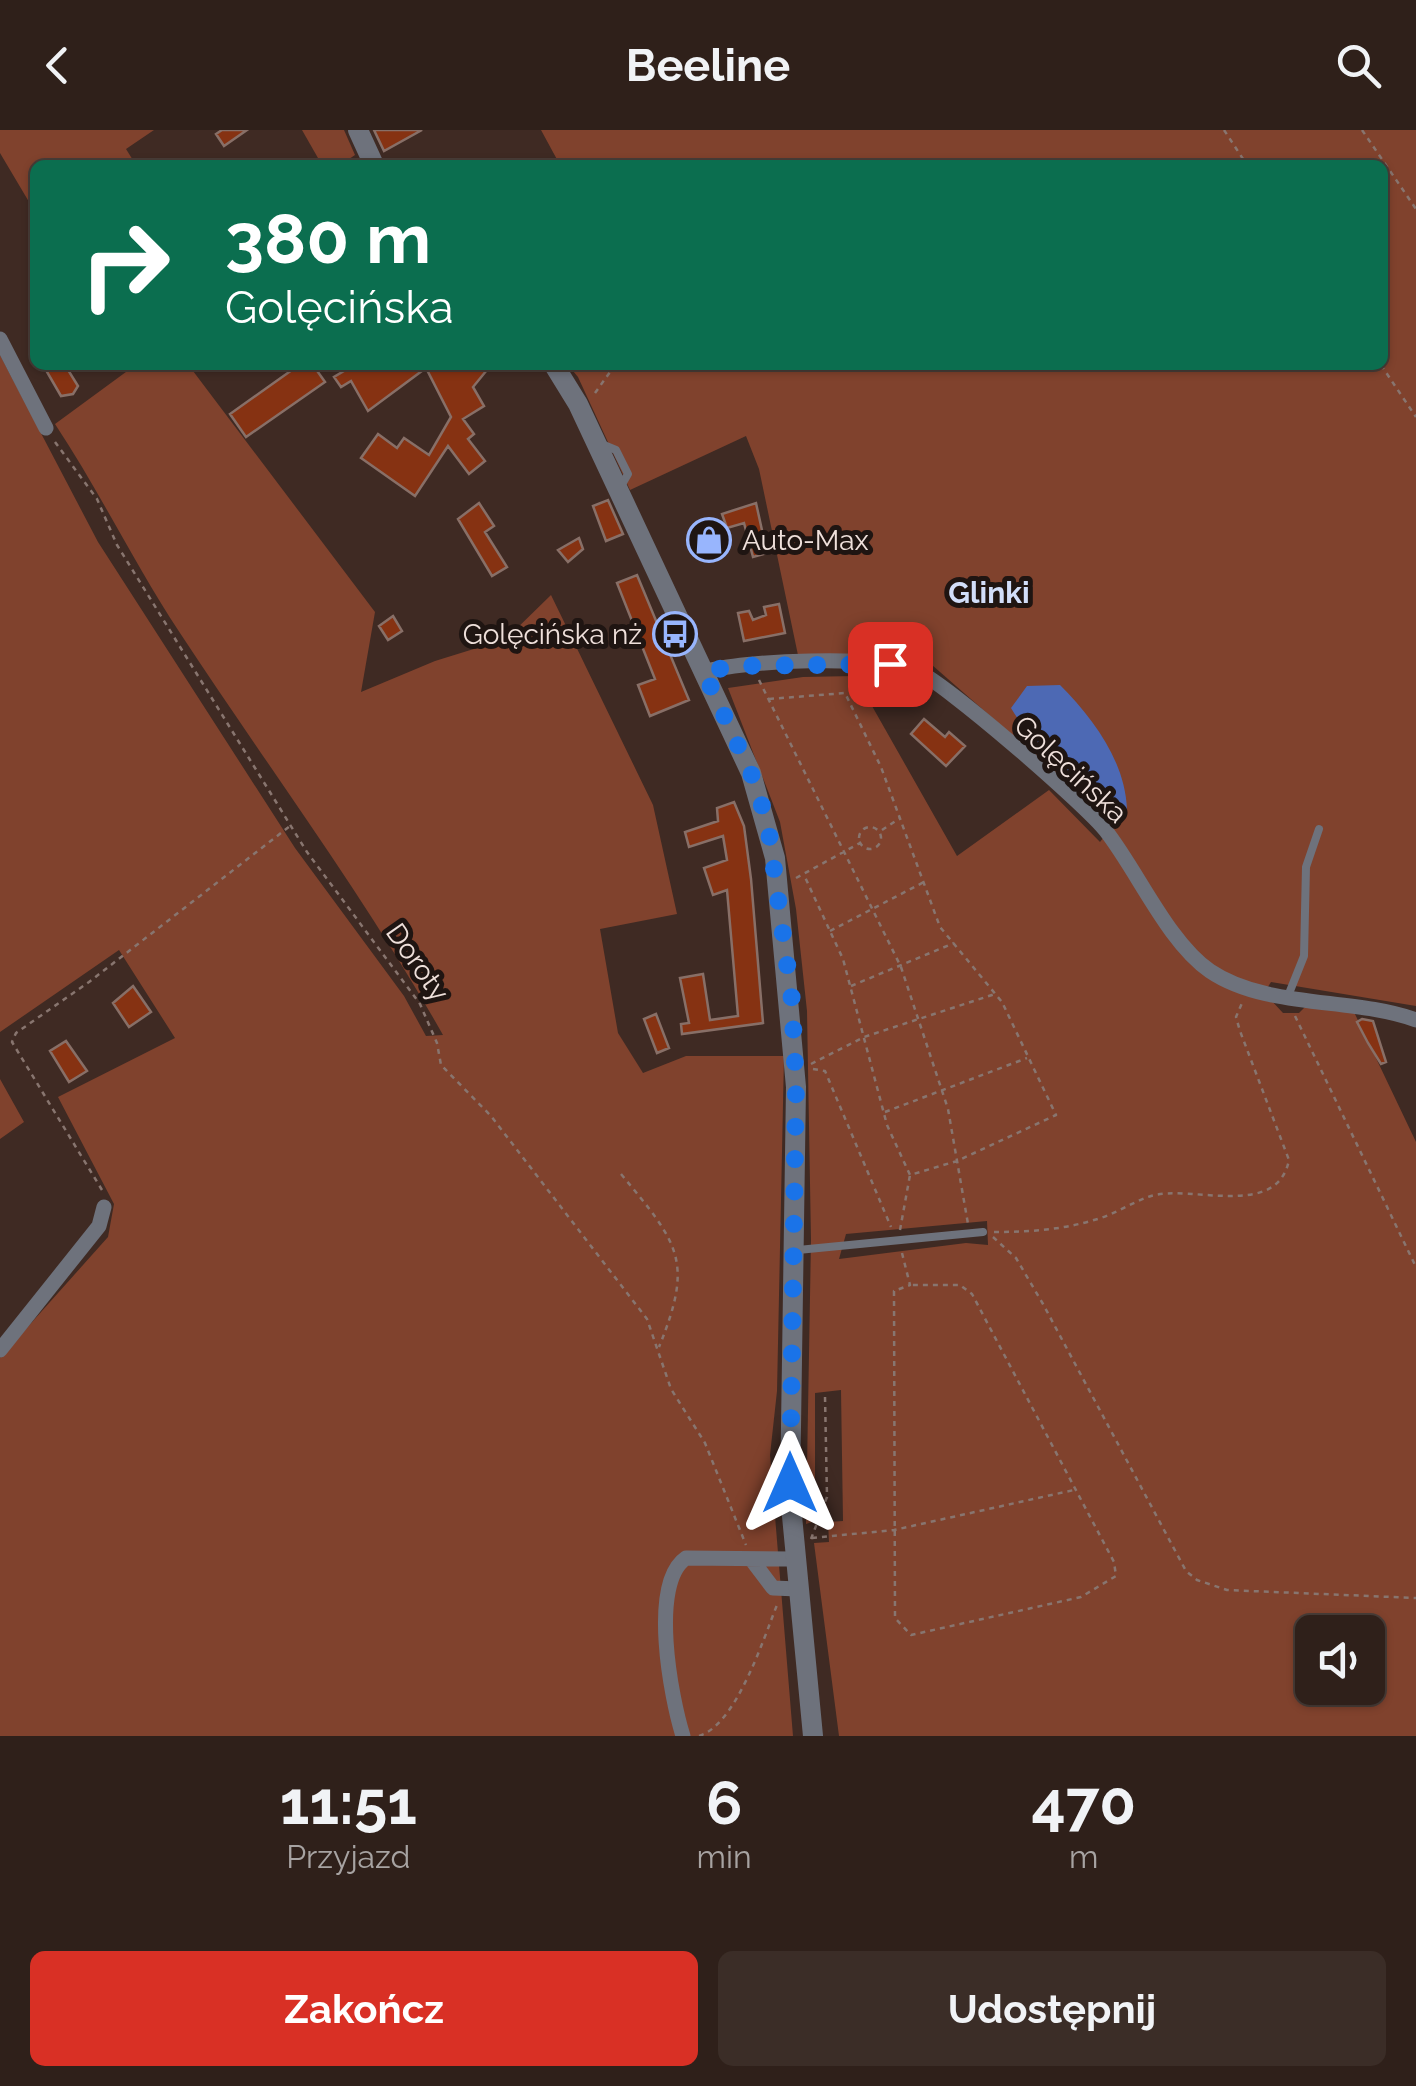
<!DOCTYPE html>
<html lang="pl">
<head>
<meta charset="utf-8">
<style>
	body { margin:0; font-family:Raleway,sans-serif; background:#3b2d27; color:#f1f3f6; height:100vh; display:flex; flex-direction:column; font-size:38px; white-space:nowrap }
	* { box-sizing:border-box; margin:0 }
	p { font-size:32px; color:#a7a3a2 }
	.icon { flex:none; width:55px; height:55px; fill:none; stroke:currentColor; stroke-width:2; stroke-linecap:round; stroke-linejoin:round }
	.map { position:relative; height:1606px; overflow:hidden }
	.drawer { display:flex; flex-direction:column; background:#2f201a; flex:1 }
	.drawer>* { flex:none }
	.banner { position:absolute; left:30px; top:30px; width:1358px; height:210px; border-radius:15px; box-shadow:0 2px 8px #0004,0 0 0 2px #4a3e39; background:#0b6e4f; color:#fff; overflow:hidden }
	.buttons { position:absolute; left:1295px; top:1485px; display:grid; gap:20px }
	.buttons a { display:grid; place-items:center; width:90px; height:90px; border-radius:15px; background:#2f201a; box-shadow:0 2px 8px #0004,0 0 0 2px #4a3e39; font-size:50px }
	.pin { position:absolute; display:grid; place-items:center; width:85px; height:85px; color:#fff; margin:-42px; border-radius:20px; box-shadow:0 5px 15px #0006 }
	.me { position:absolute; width:110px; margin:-55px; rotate:0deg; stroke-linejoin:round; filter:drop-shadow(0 0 8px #0008) }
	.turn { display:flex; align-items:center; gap:35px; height:210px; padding:0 30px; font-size:45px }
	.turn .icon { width:130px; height:130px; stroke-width:2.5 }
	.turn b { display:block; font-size:70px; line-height:85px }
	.eta { display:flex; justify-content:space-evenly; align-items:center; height:170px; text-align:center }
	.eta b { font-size:60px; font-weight:700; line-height:70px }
	.button { display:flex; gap:20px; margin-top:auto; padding:20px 30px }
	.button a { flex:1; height:115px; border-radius:15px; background:#d93025; color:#fff; font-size:40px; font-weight:700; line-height:115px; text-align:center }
	.button a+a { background:#3b2d27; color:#f1f3f6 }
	header { display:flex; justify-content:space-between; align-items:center; height:130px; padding:0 30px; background:#2f201a; font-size:45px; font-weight:700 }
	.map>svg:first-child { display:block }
</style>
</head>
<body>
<header><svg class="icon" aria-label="back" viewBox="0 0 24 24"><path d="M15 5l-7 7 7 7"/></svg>Beeline<svg class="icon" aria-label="search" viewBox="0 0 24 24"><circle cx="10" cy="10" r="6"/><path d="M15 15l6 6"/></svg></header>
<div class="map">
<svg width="1416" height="1606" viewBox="0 0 1416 1606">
	<rect width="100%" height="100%" fill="#3f2a23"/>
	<!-- green -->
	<path fill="#80422d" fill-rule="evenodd" d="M0,0H154L126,19L136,35H35V82L0,23Z
		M302,0H344L355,25L340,35H322Z
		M541,0H1416V876L1271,852L1261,868L1270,869L1283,883H1299L1307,875L1354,882L1416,1012V1606H839L814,1413L829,1412L828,1392L843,1391L841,1260L815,1263V1391L806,1394L811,1110L807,881L796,779L780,692L728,558L803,547L855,546L957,726L1049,660L1100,712L1111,698L1083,667L932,535L894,524L798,525L759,339L746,306L630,360L578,247L568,235H1382V35H560ZM987,1091L988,1115L966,1113L839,1129L846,1104ZM1312,1502H1368V1558H1312Z
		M0,225L98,412L295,718L404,866L426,906L443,905C364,765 268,637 180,503C135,435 100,362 55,294L130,239L128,235H194L193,241L375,482L361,562L435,531L506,509L551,465L653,675L677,784L600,799L618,903L643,943L686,926H784L777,1261L770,1325L793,1606H0V1228L108,1107L114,1074L58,967L175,908L119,820L0,902Z
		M0,949L24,992L0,1009Z"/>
	<!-- water -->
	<path fill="#4d69b4" d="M1060,555C1093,588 1125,631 1127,679L1112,683C1080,648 1034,618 1011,578L1027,556Z"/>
	<!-- building -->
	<path fill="#863212" stroke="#886f67" stroke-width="2.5" d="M222,0H247L224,16L216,4Z
		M374,0H422L384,21Z
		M43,235H65L78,256L73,264L61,266Z
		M299,235H313L325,252L246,307L230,284Z
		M354,235H491L473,257L484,276L463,289L474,304L468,309L485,331L469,344L448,316L415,366L361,328L378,304L397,318L404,308L429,325L451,287L426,238L368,281L351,251L341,257L334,247Z
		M608,370L623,404L606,411L593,376Z
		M479,373L494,396L485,402L507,437L492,446L458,389Z
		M756,373L767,423L753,427L744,393L727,398L722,384Z
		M717,394L721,415L705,422L697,403Z
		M579,408L583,419L568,432L558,420Z
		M637,445L689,570L650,586L638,555L655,549L617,453Z
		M779,474L785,503L744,511L738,483L749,481L753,490L766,485L764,477Z
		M393,486L402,501L388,510L379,496Z
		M924,589L945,607L949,602L965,616L946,636L911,604Z
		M734,672L744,696L751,749L763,893L682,904L681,894L689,893L680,848L703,844L710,890L738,886L727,760L713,765L704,738L727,730L723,706L689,717L685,702L718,691L717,678Z
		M133,856L151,882L129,897L113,873Z
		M656,884L669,918L657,923L644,889Z
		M1362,889L1373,891L1386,932L1381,934L1368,913L1357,892Z
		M66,911L87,941L69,952L50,921Z"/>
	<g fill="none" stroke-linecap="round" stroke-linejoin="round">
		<!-- path -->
		<path stroke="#88756f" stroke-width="2.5" stroke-dasharray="5 5" stroke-linecap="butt" d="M1224,0L1247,35
			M1362,0L1416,79
			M346,35L354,31
			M1381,235L1416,287
			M595,263L615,235
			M55,312L97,369L117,415L307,722L420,874L437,913L441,935L491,986L647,1189L671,1259L705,1313L746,1415
			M759,550L901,837L948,979L968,1094
			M769,569L845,563L881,637L940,797L1002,872L1056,985L957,1031L910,1045L887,995L843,829L804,745
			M859 708a11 11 0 1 1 22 0a11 11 0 1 1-22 0Z
			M882,700L900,688
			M796,748L860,713
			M830,801L924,752
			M851,856L954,813
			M1295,886L1416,1137
			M811,934L864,907L995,864
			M813,939L825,941L891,1097
			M885,982L1027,928
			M621,1044C679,1114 694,1131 659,1217
			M102,1060L12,912L16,903L89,852L290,696
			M900,1100L910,1045
			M994,1102C1028,1102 1061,1100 1094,1090C1114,1085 1132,1072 1151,1066C1191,1054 1277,1090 1289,1030L1240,901L1236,887L1242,873
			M993,1107L1016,1128L1043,1174L1186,1441L1197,1450L1227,1460L1416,1468
			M902,1123L910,1155L894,1161L895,1488L911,1505L1081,1467L1116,1446L1114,1432L972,1164L960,1155H910
			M812,1408L894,1400L1074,1360
			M811,1409L827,1367L825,1266
			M699,1606C736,1595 763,1510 777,1475"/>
		<!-- service -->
		<path stroke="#6e727c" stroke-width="8" d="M599,313L616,320L628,344L621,356
			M1288,866L1304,826L1306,737L1319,699
			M798,1120L983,1102"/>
		<!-- minor -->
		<path stroke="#6e727c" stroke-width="15" d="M0,209L46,298
			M704,542C742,530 878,525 915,540C942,550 1086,675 1106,701C1138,742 1168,812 1210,841C1266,879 1353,867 1416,890
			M0,1220L99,1096L104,1077
			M751,1429L773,1458L798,1459
			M683,1606C671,1568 649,1453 686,1428L795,1429"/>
		<!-- tertiary -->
		<path stroke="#6e727c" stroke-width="20" d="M358,0L374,35
			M554,235L578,274L751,643L775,728L796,957L790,1365L813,1606"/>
	</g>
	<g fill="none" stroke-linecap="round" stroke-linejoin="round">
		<!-- route -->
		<path stroke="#1a73e8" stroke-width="18" stroke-dasharray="0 32.4" d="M790,1353L796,957L792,870L768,695L754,650L704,542L733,536L890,534"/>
	</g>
	<!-- icons -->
	<defs>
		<g id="shop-ring" transform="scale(2.25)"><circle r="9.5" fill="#1f1512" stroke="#98b5fd" stroke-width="1.5"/><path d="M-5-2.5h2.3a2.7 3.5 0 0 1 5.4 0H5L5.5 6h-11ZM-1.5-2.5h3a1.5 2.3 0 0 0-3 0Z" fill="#98b5fd"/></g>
		<g id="bus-ring" transform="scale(2.25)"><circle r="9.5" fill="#1f1512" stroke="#98b5fd" stroke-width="1.5"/><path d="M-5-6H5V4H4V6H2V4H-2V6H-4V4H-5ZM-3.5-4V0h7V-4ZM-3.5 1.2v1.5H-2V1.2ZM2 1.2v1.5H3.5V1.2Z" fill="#98b5fd"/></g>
	</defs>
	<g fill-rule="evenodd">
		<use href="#shop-ring" x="709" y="410"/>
		<use href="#bus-ring" x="675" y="504"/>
	</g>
	<g text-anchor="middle" stroke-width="10" stroke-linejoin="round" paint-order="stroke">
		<!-- poi labels -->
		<g font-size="28" fill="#efe0db" stroke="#1f1512" text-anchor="start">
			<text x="742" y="420">Auto-Max</text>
			<text x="642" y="514" text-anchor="end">Golęcińska nż</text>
		</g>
		<!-- street labels -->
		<g font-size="28" fill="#efe0db" stroke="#1f1512">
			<text transform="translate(1071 639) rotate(43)" y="10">Golęcińska</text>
			<text transform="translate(418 832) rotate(55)" y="10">Doroty</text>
		</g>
		<!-- neighbourhood labels -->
		<g font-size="30" font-weight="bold" fill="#d2def9" stroke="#1f1512">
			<text x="989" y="473">Glinki</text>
		</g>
	</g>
</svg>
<div class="buttons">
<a><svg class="icon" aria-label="sound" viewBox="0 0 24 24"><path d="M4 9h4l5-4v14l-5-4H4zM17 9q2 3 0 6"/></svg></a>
</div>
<div class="pin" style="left:890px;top:534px;background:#d93025"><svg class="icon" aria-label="arrive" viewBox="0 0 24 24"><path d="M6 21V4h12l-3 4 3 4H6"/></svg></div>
<svg class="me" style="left:790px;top:1353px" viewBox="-20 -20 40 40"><path d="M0-17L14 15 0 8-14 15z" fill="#1a73e8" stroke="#fff" stroke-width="4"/></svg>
<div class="banner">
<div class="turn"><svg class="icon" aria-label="right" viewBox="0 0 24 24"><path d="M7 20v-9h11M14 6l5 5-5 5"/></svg><div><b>380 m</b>Golęcińska</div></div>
</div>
</div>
<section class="drawer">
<div class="eta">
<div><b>11:51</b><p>Przyjazd</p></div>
<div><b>6</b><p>min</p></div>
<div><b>470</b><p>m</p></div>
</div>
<div class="button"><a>Zakończ</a><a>Udostępnij</a></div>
</section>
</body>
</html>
